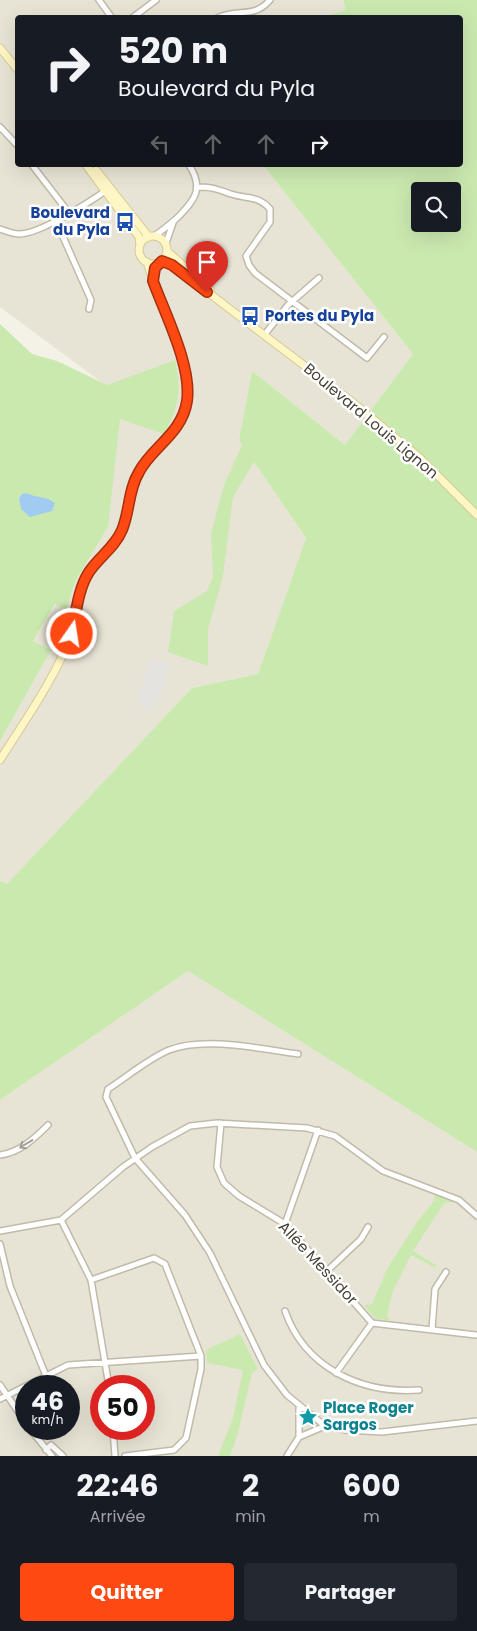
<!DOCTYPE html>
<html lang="fr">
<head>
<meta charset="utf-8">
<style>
	body { margin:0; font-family:Poppins,sans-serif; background:#242831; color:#f1f3f6; height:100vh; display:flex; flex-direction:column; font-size:19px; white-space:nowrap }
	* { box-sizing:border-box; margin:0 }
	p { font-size:16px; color:#9ea1a6 }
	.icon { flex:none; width:28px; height:28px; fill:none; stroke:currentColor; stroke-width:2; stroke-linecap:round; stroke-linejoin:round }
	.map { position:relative; height:1456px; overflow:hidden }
	.sheet { display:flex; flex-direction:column; background:#171b24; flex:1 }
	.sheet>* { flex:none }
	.banner { position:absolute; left:15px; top:15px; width:448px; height:152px; border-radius:5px; box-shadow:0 5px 20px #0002; background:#171b24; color:#f1f3f6; overflow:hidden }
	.buttons { position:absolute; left:411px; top:182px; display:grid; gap:10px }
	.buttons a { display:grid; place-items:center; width:50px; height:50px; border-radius:5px; background:#171b24; box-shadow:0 5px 20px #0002; font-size:25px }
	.speed { position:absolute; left:15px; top:1375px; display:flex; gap:10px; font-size:25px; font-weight:700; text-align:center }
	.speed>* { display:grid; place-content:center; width:65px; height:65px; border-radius:50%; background:#171b24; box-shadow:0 5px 20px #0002; line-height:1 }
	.speed small { font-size:12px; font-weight:400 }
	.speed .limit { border:8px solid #d22; background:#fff; color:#111 }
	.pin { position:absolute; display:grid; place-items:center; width:42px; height:42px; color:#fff; margin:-51px -21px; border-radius:50% 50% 50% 0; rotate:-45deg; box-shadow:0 0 5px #0007 }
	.pin .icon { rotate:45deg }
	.me { position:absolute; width:55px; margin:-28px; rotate:13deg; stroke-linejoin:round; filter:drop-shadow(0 0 4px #0008) }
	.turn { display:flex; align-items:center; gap:18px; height:105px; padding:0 20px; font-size:22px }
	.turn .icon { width:65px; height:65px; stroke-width:2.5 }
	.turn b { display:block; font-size:35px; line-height:42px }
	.lanes { display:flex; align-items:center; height:48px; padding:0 20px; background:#0003; justify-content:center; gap:25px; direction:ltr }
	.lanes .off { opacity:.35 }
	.eta { display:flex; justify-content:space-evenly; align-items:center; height:85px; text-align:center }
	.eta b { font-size:30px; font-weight:700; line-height:35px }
	.cta { display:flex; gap:10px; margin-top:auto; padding:10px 20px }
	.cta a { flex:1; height:58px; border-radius:5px; background:#ff4913; color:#fff; font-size:20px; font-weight:700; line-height:58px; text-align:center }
	.cta a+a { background:#242831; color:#f1f3f6 }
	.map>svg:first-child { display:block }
</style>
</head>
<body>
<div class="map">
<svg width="477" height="1456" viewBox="0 0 477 1456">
	<rect width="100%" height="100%" fill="#f4f1e7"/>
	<!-- residential -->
	<path fill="#e8e4d5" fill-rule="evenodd" d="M0,0H343L347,10L322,17L18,18V165H263L413,354L345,445L252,371L239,440L306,538L258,674L192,688L7,884L0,881V741L51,650L33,641L56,604L66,610L75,582L108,527L112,390L0,307Z
		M188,971L477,1152V1456H0V1100ZM26,1386H69V1429H26ZM101,1386H144V1429H101Z"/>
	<!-- green -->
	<path fill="#cae9af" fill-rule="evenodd" d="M343,0H477V1152L188,971L0,1100V881L7,884L192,688L258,674L306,538L254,462L233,497L223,576L208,630V666L168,652L174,611L207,591L213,577L211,533L224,485L242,445L239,440L252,371L345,445L413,354L263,165H460V18L322,17L346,10ZM420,191H452V224H420Z
		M0,324L32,354L57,361L107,385L175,360C182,390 179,407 164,434L120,419L108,527L75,582L66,610L55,604L33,641L51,650L0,741Z
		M435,1194L453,1202L444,1203L413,1251L436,1265L435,1268L411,1255L392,1293L387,1316L391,1321L375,1318L364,1305L372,1304L387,1269L417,1222L434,1201Z
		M240,1334L258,1369L252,1373L237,1437L230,1456H218L233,1418L243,1370L207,1363L206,1350Z"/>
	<!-- parking -->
	<path fill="#e5e3df" d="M150,659L161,660L170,665L159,701L150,711L146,712L137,701Z"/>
	<!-- water -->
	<path fill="#a2cbf2" d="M26,493C36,498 46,496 55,503L52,511L30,517L21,509L19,498L22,494Z"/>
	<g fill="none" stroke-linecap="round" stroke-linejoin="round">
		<!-- minor casing -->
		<g stroke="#c0baa9" stroke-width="8">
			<path id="minor" d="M99,0L112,18
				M132,18L156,0
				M217,18C238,8 254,19 270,0
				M0,127L18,146
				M32,165L69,213
				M197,187C213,187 216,189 231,194C246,199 258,195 270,209V222L246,256L249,265L255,273L367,358L384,337
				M56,221L91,300L89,309
				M0,229C6,231 13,234 19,234C40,234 90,202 108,189
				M154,236C162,231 169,225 176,219C194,201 205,189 189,165
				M166,243L173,223
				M265,334L288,305L319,278
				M298,1054C261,1049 205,1036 169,1050C148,1059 128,1076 108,1089L106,1097L135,1158L185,1215L210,1253L264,1365L287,1395L325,1426L346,1430L382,1432L477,1421
				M221,1123L217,1167L224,1183L239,1196L285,1224L372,1323L476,1335
				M0,1155C19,1153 35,1138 48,1125
				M61,1220L91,1280L109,1386
				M285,1224L318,1130
				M0,1231L61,1220L123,1167L152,1147L190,1126L217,1123L307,1128L335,1136L383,1171L459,1200L477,1216
				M0,1244L10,1286L46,1376
				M327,1271L361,1239L368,1227
				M91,1280L154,1258L165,1264L201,1356V1369L186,1438L174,1450L125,1456
				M285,1311C305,1368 361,1394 419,1390
				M432,1329L435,1289L446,1272
				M336,1373L372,1323
				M0,1385L26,1423
				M0,1399L68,1365L201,1356
				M299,1405V1437
				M30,1429L52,1456
				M113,1429L115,1456
				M46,1450L51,1445L63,1456
				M287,1456L299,1437L325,1426"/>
		</g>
		<!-- secondary casing -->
		<g stroke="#d5c996" stroke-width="9">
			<path id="secondary" d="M0,48L18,70
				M86,165L139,237L140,245
				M96,170L149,237
				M139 250a14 14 0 1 1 28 0a14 14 0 1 1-28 0Z
				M167,251L210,289
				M162,261L172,265L351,401L420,458L477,515
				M0,760C24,722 56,677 71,635C77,618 76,599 83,583C91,563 112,551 121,532C130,512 127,489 139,470C155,447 185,430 187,399C190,358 159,303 147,262"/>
		</g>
		<!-- minor -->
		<use href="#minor" stroke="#fff" stroke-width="5"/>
		<!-- secondary -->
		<use href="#secondary" stroke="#fff6c6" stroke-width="7"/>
	</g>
	<!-- one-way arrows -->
	<defs><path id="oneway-shaft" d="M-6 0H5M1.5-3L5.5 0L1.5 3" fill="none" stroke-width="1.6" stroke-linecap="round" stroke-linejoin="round" transform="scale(1.25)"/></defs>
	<use stroke="#a3a09a" href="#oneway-shaft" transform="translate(26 1144) rotate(149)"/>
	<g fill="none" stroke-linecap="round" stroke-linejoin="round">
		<!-- route casing -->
		<g stroke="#a62f0c" stroke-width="12">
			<path id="route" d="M72,634C76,613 78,589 89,572C99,557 115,547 122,530C130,511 128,490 139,472C152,447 182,434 187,401C192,366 165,314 153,281L155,268L162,261L172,265L207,292"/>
		</g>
		<!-- route -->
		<use href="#route" stroke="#ff4913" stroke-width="9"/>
	</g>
	<!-- icons -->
	<defs>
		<g id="bus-bare" transform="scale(1.5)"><path d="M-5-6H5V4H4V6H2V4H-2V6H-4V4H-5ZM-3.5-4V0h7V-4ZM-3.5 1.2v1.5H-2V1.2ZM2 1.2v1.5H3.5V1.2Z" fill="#1a4fb4" stroke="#fff" stroke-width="2.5" paint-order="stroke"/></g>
		<g id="sight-bare" transform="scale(1.5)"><path d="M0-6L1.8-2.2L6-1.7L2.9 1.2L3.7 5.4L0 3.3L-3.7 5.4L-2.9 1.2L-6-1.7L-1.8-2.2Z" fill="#0f9aa8" stroke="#fff" stroke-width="2.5" paint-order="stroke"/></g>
	</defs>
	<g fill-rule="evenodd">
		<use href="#bus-bare" x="125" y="222"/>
		<use href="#bus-bare" x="250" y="316"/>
		<use href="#sight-bare" x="308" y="1417"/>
	</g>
	<g text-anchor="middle" stroke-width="5" stroke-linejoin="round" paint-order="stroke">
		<!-- transit labels -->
		<g font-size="15" font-weight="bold" fill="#164399" stroke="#fff" text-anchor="end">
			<text x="110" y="218">Boulevard<tspan x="110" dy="17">du Pyla</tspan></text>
			<text x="265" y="321" text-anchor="start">Portes du Pyla</text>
		</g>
		<!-- street labels -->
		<g font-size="15" fill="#474236" stroke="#fff">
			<text transform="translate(371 421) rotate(40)" y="5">Boulevard Louis Lignon</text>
			<text transform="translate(318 1263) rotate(47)" y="5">Allée Messidor</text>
		</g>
		<!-- culture labels -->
		<g font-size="15" font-weight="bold" fill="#0d838f" stroke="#fff" text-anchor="start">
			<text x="323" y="1413">Place Roger<tspan x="323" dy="17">Sargos</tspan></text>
		</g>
	</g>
</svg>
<div class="buttons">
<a><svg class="icon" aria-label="search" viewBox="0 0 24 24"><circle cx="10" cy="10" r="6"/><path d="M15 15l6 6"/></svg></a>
</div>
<div class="speed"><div>46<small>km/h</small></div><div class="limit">50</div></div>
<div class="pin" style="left:207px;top:292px;background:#d93025"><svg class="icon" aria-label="arrive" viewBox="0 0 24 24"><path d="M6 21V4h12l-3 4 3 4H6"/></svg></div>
<svg class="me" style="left:72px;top:634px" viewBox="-20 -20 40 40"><circle r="17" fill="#ff4913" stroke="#fff" stroke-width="3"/><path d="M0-11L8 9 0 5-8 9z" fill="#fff"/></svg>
<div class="banner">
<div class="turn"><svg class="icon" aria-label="right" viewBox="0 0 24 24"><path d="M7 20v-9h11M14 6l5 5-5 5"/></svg><div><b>520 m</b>Boulevard du Pyla</div></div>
<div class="lanes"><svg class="icon off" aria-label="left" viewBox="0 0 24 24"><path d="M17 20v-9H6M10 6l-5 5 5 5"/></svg><svg class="icon off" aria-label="ahead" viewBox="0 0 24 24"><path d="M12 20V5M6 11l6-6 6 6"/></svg><svg class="icon off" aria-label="ahead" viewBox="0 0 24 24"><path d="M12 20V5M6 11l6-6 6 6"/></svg><svg class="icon" aria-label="right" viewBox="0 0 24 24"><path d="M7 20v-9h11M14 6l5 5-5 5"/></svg></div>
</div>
</div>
<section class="sheet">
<div class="eta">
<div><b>22:46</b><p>Arrivée</p></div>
<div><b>2</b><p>min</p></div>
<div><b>600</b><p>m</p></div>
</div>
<div class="cta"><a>Quitter</a><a>Partager</a></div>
</section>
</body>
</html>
